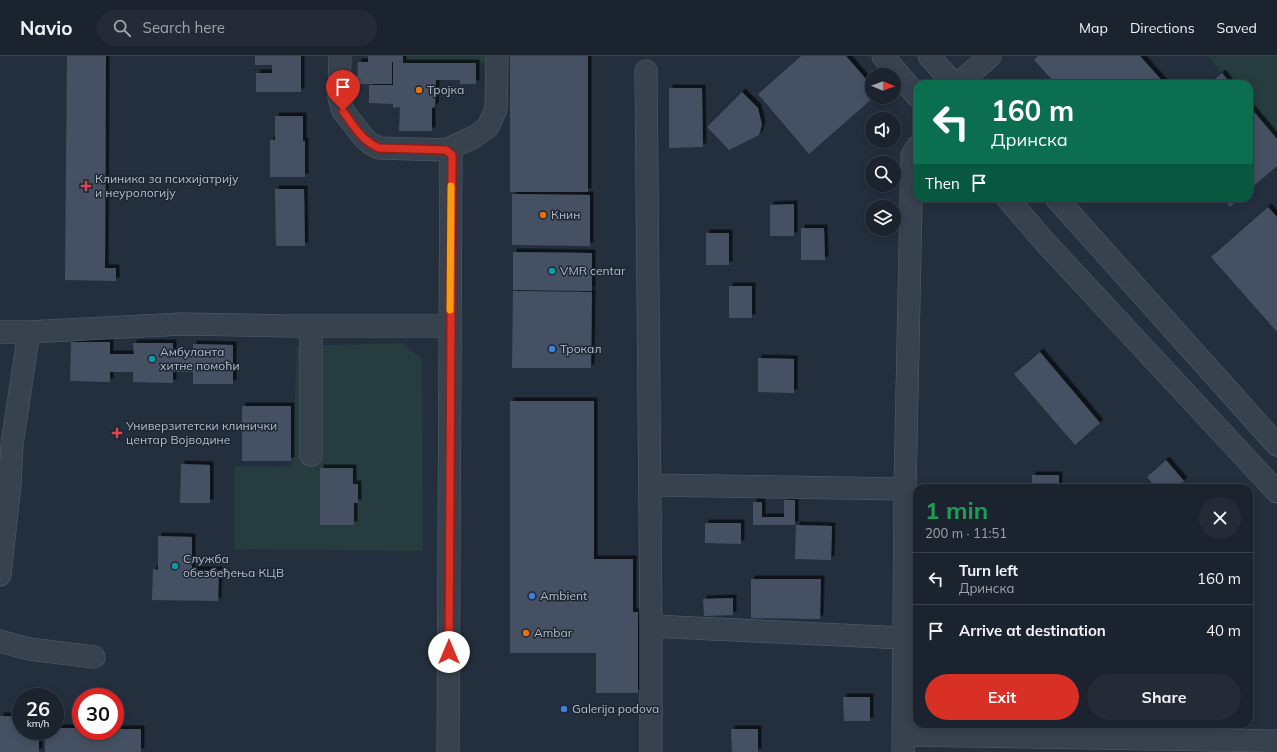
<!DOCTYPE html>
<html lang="en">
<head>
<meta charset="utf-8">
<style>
	body { margin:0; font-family:Mulish,sans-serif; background:#242b36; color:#f1f3f6; height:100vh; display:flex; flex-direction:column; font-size:15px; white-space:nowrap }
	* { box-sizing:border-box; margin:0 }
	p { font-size:13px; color:#a0a4aa }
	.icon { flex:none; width:22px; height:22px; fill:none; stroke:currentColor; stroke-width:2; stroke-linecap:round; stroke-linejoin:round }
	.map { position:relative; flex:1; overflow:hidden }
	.side { position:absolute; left:913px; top:428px; width:340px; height:244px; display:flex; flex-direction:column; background:#1b232e; border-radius:12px; box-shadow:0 2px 10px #0003,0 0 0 1px #39404a }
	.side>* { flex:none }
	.hud { position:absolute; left:913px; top:24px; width:340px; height:122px; border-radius:12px; box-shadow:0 2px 10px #0003,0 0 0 1px #39404a; background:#0b6e4f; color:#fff; overflow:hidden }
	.needle { width:26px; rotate:91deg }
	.fabs { position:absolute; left:865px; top:12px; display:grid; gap:8px }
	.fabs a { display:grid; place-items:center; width:36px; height:36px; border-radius:50%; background:#1b232e; box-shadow:0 2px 10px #0003,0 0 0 1px #39404a; font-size:20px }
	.speed { position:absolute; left:12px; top:632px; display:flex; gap:8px; font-size:20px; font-weight:700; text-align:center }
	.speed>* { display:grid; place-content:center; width:52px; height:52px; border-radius:50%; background:#1b232e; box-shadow:0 2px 10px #0003,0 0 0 1px #39404a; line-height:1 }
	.speed small { font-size:10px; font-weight:400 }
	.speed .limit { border:6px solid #d22; background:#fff; color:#111 }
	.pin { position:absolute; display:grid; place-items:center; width:34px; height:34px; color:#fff; margin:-41px -17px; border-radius:50% 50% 50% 0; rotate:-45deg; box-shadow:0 0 4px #0007 }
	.pin .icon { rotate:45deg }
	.me { position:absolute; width:44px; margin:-22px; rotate:0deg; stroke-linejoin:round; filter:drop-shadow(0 0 3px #0008) }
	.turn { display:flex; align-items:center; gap:14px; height:84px; padding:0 12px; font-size:18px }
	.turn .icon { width:52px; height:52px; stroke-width:2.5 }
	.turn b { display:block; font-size:28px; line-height:34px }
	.then { display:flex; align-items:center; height:38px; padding:0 12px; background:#0003; gap:8px; font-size:15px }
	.round { display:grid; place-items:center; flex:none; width:42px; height:42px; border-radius:21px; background:#242b36 }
	.headline { display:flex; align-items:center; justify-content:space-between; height:68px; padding:0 12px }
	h1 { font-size:24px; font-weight:700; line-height:30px; color:#1e9e55 }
	.action { display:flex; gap:8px; margin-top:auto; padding:8px 12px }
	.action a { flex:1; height:46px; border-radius:24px; background:#d93025; color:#fff; font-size:16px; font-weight:700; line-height:46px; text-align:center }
	.action a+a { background:#242b36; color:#f1f3f6 }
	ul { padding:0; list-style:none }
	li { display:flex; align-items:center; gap:12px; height:52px; padding:0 12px; border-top:1px solid #39404a }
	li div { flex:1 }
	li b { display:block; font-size:15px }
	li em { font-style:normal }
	header { display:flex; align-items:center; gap:24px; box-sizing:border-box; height:56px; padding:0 20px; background:#1b232e; border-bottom:1px solid #39404a }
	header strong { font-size:19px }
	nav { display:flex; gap:22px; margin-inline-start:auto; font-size:14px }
	.search { width:280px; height:36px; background:#242b36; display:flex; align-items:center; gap:10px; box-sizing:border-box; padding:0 14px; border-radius:22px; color:#a0a4aa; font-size:15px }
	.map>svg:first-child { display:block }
</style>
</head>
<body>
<header>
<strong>Navio</strong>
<div class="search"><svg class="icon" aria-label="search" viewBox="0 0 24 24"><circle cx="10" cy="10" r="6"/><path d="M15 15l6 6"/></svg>Search here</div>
<nav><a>Map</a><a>Directions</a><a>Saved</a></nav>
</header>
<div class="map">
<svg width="1277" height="696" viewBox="0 0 1277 696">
	<defs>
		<filter id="shadow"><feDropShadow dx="3.5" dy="-3.5" stdDeviation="0" flood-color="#0009"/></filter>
	</defs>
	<rect width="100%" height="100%" fill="#242f3e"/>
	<!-- green -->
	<path fill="#263c3f" d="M403,0H487V7H403Z
		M1208,0H1277V83L1249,50V28H1231Z
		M402,287L422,303L423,495L234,493V410L292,411L297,290Z"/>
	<!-- building -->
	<path fill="#455162" filter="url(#shadow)" d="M67,0H106L105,212H116V225L65,224Z
		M255,0H301V36H256V17H272V9H255Z
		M368,0H403V7H476V28H460V24H436L435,51L432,52V75H399L400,51L393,52V48L369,47V29H393V6H392V28H357L358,6H368Z
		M510,0H588V136H510Z
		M801,0H846L872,30V41H874L809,98L758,38Z
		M1038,0H1140L1165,28H1056L1034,4Z
		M1222,17L1231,28H1209Z
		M669,32H702L703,91L669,92Z
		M742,36L758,52L762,69L759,79L729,94L707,71Z
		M1249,50L1277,83V110L1249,134Z
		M275,60H303V85H305V121H270V84H275Z
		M275,133H304L305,190H276Z
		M512,138L590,139V190L512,189Z
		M1223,142H1240L1230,151Z
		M794,148V180H770V149Z
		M1268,151L1277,161V276L1211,201Z
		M801,172H824L825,204H801Z
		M706,177H729V209H706Z
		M513,196L592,197V235L513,234Z
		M729,230H752V262H729Z
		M513,235L592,236L591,312H512Z
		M71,286H110V298H134L133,287H173V299H193V288L233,289V328H193V316H173V327L133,326V316H110V326L70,325Z
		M1040,296L1100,367L1075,389L1014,318Z
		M758,302L794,303V337L758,336Z
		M510,345H594V503H633V556H638V637H596V597H510Z
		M242,350H291V405H242Z
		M1166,404L1184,425L1176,432H1156L1147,421Z
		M181,408L210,409V447H180Z
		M320,412H353V428H358V447H354V469H320Z
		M1032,419H1059V432H1032Z
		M784,444H795V469H753V446H762V461H784Z
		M705,467H741V488L705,487Z
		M796,469L832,470L831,504L795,503Z
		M158,480L192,481V514H219L218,545L152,544L153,513L158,514Z
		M751,523H821L820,563L751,562Z
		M733,542V559L704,560L703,543Z
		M843,641H870V665H844Z
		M0,660H21V675H39V696H0Z
		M55,672H81V675H115V673H141V696H45V675H55Z
		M731,673H758V696H732Z"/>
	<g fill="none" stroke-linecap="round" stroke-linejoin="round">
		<!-- minor casing -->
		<g stroke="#565f6c" stroke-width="23">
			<path id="minor" d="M340,0L339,42L343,55L365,83L371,88L379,92L446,94L474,81L488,71L496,53L497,0
				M883,0L917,40
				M929,0L954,28
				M646,15L651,570
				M958,28L990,0
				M446,94L451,99L448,696
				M1007,142L1044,185L1277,436
				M1056,142L1277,389
				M311,270V399
				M0,276H29L181,268L291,270H450
				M650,429L905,433
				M0,519L10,428L12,388L29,276
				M0,585L29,593L94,601
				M904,679L1277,685
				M651,696V570L903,582
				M903,696L905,433L912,99L917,91"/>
		</g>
		<!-- minor -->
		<use href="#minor" stroke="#38414e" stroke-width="22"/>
	</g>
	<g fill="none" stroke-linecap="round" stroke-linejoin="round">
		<!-- route casing -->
		<g stroke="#8d1f18" stroke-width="10">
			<path id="route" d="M343,55C353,69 362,85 379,92L446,94L452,99L449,596"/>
		</g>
		<!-- route -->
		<use href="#route" stroke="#d93025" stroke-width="7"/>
		<!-- slow -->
		<path stroke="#f59e0b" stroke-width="7" d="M450,254L451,130"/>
	</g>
	<!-- markers -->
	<g fill="#e8710a" stroke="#1d2633" stroke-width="1.5">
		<circle cx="419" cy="34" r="4"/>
		<circle cx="543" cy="159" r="4"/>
		<circle cx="526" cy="577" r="4"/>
	</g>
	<g fill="#e0444e" stroke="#1d2633" stroke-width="1.5">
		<path d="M84 124h4v4h4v4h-4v4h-4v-4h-4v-4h4z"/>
		<path d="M115 371h4v4h4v4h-4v4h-4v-4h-4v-4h4z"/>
	</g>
	<g fill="#0f9aa8" stroke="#1d2633" stroke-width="1.5">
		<circle cx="552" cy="215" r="4"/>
		<circle cx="152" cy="303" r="4"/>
		<circle cx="175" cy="510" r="4"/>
	</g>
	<g fill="#3f7fe0" stroke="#1d2633" stroke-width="1.5">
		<circle cx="552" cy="293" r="4"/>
		<circle cx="532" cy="540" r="4"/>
		<circle cx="564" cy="653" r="4"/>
	</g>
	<g text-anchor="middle" stroke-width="3" stroke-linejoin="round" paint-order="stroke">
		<!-- poi labels -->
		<g font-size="12" fill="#b4bcc9" stroke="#1d2633" text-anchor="start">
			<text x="427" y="38">Тројка</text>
			<text x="95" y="127">Клиника за психијатрију<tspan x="95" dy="14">и неурологију</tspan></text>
			<text x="551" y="163">Книн</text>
			<text x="560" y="219">VMR centar</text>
			<text x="560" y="297">Трокал</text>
			<text x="160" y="300">Амбуланта<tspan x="160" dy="14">хитне помоћи</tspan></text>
			<text x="126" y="374">Универзитетски клинички<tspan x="126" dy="14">центар Војводине</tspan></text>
			<text x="183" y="507">Служба<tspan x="183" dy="14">обезбеђења КЦВ</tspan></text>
			<text x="540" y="544">Ambient</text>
			<text x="534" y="581">Ambar</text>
			<text x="572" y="657">Galerija podova</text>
		</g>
	</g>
</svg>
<div class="fabs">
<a><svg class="needle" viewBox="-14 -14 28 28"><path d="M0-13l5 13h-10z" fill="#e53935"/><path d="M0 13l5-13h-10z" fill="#a0a4aa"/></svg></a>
<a><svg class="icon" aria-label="sound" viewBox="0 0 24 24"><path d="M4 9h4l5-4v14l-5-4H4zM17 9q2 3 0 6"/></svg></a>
<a><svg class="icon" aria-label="search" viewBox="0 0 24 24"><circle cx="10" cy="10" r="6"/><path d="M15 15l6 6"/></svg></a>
<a><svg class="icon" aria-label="layers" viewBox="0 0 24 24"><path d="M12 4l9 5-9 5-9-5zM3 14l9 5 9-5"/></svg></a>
</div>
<div class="speed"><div>26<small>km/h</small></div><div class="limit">30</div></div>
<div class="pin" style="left:343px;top:55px;background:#d93025"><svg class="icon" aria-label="arrive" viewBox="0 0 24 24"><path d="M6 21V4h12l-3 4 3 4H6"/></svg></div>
<svg class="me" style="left:449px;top:596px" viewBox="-20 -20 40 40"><circle r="19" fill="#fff"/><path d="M0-13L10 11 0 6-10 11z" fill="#d93025"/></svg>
<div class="hud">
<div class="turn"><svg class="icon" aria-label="left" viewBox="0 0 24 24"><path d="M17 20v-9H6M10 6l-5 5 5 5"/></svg><div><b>160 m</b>Дринска</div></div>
<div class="then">Then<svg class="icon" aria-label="arrive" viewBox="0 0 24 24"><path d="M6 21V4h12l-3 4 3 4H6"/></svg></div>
</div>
<section class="side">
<div class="headline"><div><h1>1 min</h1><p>200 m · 11:51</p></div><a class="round"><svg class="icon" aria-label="close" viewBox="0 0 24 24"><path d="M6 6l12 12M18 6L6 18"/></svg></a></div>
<ul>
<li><svg class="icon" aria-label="left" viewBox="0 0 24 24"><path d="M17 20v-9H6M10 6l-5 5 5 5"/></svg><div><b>Turn left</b><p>Дринска</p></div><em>160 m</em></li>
<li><svg class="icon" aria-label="arrive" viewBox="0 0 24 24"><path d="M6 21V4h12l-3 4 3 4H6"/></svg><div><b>Arrive at destination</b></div><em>40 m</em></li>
</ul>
<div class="action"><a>Exit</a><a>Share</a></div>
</section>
</div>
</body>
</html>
